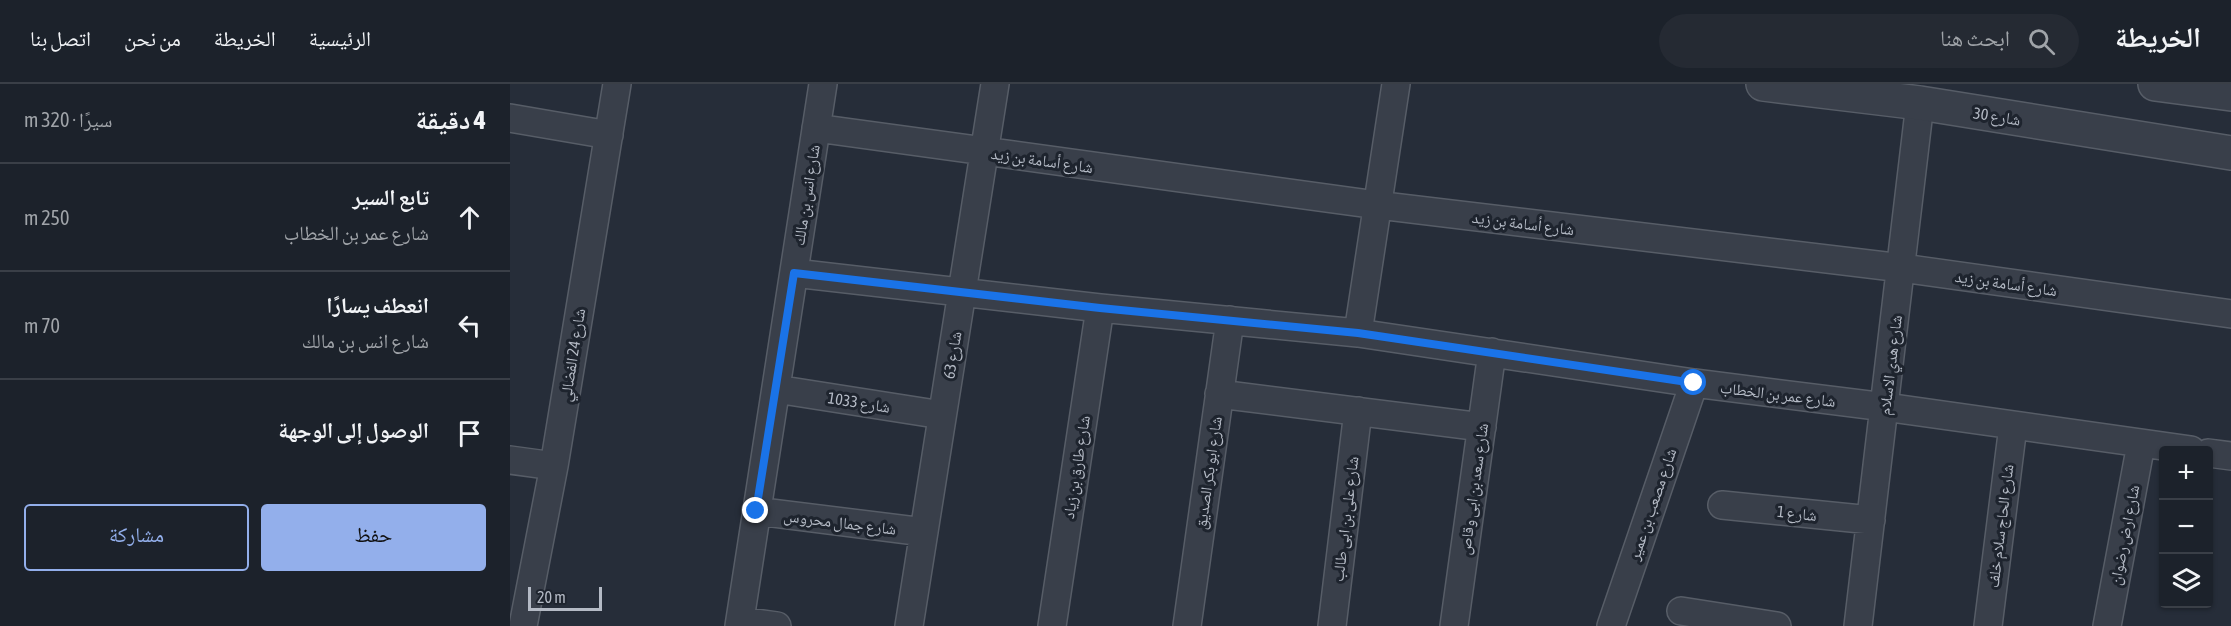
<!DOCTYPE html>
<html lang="ar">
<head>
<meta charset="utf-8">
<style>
	:root { --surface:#1c222b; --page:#252a33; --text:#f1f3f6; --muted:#a0a4a9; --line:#3a3f47; --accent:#93afeb }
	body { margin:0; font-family:"Asap Condensed","Noto Naskh Arabic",sans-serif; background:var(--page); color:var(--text); direction:rtl }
	.controls { position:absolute; right:18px; bottom:18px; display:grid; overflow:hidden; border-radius:6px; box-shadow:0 2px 4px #0004 }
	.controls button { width:54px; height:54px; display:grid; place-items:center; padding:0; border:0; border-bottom:2px solid var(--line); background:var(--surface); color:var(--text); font:30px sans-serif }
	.scale { position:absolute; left:18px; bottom:15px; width:74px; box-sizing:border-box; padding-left:6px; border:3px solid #b4bac5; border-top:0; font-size:16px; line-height:21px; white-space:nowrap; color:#b4bac5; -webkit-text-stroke:4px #1e242e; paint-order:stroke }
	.stop { position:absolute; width:18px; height:18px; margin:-14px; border:4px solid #1a73e8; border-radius:50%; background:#fff }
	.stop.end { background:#1a73e8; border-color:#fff; box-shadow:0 2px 6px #0008 }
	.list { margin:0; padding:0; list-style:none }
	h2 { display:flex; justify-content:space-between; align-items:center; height:78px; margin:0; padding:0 24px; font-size:26px }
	h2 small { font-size:20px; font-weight:400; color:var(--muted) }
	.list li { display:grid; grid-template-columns:39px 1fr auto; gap:18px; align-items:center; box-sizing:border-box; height:108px; padding:0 24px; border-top:2px solid var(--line) }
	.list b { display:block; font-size:22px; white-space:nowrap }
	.list p { margin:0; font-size:20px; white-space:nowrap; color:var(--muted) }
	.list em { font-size:20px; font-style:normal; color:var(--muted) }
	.actions { display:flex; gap:12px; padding:18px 24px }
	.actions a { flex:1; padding:14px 0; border:2px solid var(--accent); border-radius:6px; text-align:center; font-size:21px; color:var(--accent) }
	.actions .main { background:var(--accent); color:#111 }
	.icon { flex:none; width:33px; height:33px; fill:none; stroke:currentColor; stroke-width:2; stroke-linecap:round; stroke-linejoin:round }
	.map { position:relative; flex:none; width:1721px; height:542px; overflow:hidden; direction:ltr }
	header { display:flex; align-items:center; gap:36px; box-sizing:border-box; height:84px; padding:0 30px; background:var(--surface); border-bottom:2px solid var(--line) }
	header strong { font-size:28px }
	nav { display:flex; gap:33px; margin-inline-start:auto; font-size:21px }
	.search { width:420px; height:54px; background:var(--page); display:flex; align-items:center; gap:15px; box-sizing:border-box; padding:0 21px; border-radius:33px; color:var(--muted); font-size:22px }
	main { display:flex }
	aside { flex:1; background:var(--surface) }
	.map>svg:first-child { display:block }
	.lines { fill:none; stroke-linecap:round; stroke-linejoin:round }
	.minor-casing { stroke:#575d67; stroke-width:30 }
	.tertiary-casing { stroke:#575d67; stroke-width:36 }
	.minor { stroke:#393f4a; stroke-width:27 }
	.tertiary { stroke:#393f4a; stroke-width:33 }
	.route { stroke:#1a73e8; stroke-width:8 }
	.labels { text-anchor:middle; stroke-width:6; stroke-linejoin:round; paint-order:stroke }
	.street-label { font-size:16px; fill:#b4bac5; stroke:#1e242e }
</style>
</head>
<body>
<header>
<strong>الخريطة</strong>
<div class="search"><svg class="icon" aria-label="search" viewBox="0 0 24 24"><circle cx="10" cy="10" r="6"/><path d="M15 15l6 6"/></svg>ابحث هنا</div>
<nav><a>الرئيسية</a><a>الخريطة</a><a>من نحن</a><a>اتصل بنا</a></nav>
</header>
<main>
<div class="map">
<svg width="1721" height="542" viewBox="0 0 1721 542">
	<rect width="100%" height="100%" fill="#262d39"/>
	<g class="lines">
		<g class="minor-casing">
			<path id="minor" d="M0 34 99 51
				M306 44 867 121 1392 184 1721 230
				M284 189 590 224 848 249 1184 299 1375 323 1681 366
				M848 249 886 0
				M266 305 432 331
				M709 310 972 343
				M1698 369 1721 372
				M0 376 44 382
				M1212 421 1361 436
				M246 427 414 448
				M1171 527 1267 542
				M230 537 267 542
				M13 542 44 382 107 0
				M229 542 313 0
				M399 542 485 0
				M542 542 590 224
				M677 542 720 236
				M822 542 848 327
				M944 542 982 268
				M1101 542 1184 299
				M1348 542 1410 19
				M1478 542 1503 342
				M1597 542 1631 360"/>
		</g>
		<g class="tertiary-casing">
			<path id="tertiary" d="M1253 0 1410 19 1721 69
				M1645 0 1721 10"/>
		</g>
		<use href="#minor" class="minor"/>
		<use href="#tertiary" class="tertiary"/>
	</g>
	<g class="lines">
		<path class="route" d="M246 427 284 189 590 224 848 249 1184 299"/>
	</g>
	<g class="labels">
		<g class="street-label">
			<text transform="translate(1487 32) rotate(9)" y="6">شارع 30</text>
			<text transform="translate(532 76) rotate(8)" y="6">شارع أسامة بن زيد</text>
			<text transform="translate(296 111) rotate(-81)" y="6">شارع انس بن مالك</text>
			<text transform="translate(1013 139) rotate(7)" y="6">شارع أسامة بن زيد</text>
			<text transform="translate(1496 199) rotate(8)" y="6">شارع أسامة بن زيد</text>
			<text transform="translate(62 271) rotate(-81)" y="6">شارع 24 الفضالي</text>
			<text transform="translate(442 271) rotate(-81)" y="6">شارع 63</text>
			<text transform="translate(1380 281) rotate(-83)" y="6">شارع هدي الاسلام</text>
			<text transform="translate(1268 310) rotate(7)" y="6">شارع عمر بن الخطاب</text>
			<text transform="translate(349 318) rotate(9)" y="6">شارع 1033</text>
			<text transform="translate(566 383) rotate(-81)" y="6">شارع طارق بن زياد</text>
			<text transform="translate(698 389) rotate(-82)" y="6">شارع ابو بكر الصديق</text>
			<text transform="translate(963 405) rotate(-82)" y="6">شارع سعد بن ابى وقاص</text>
			<text transform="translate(1142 420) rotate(-71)" y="6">شارع مصعب بن عمير</text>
			<text transform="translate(1287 429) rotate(6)" y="6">شارع 1</text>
			<text transform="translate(835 435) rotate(-83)" y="6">شارع على بن ابى طالب</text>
			<text transform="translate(330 438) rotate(7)" y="6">شارع جمال محروس</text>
			<text transform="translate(1490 442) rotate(-83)" y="6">شارع الحاج سلام خلف</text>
			<text transform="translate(1614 451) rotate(-79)" y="6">شارع ارض رضوان</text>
		</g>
	</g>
</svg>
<div class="controls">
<button>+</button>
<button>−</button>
<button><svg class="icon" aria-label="layers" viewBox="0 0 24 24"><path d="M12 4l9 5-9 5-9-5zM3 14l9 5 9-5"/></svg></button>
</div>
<div class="scale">20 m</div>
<div class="stop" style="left:1184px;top:299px"></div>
<div class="stop end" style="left:246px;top:427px"></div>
</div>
<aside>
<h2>4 دقيقة<small>سيرًا · 320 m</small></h2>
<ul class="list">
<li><svg class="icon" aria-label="ahead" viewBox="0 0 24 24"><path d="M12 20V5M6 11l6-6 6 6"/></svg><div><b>تابع السير</b><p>شارع عمر بن الخطاب</p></div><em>250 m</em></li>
<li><svg class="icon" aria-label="left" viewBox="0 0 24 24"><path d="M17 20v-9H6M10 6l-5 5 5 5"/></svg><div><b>انعطف يسارًا</b><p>شارع انس بن مالك</p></div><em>70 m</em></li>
<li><svg class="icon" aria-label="arrive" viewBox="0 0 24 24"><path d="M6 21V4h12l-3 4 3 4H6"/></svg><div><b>الوصول إلى الوجهة</b></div></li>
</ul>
<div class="actions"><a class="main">حفظ</a><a>مشاركة</a></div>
</aside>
</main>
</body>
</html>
